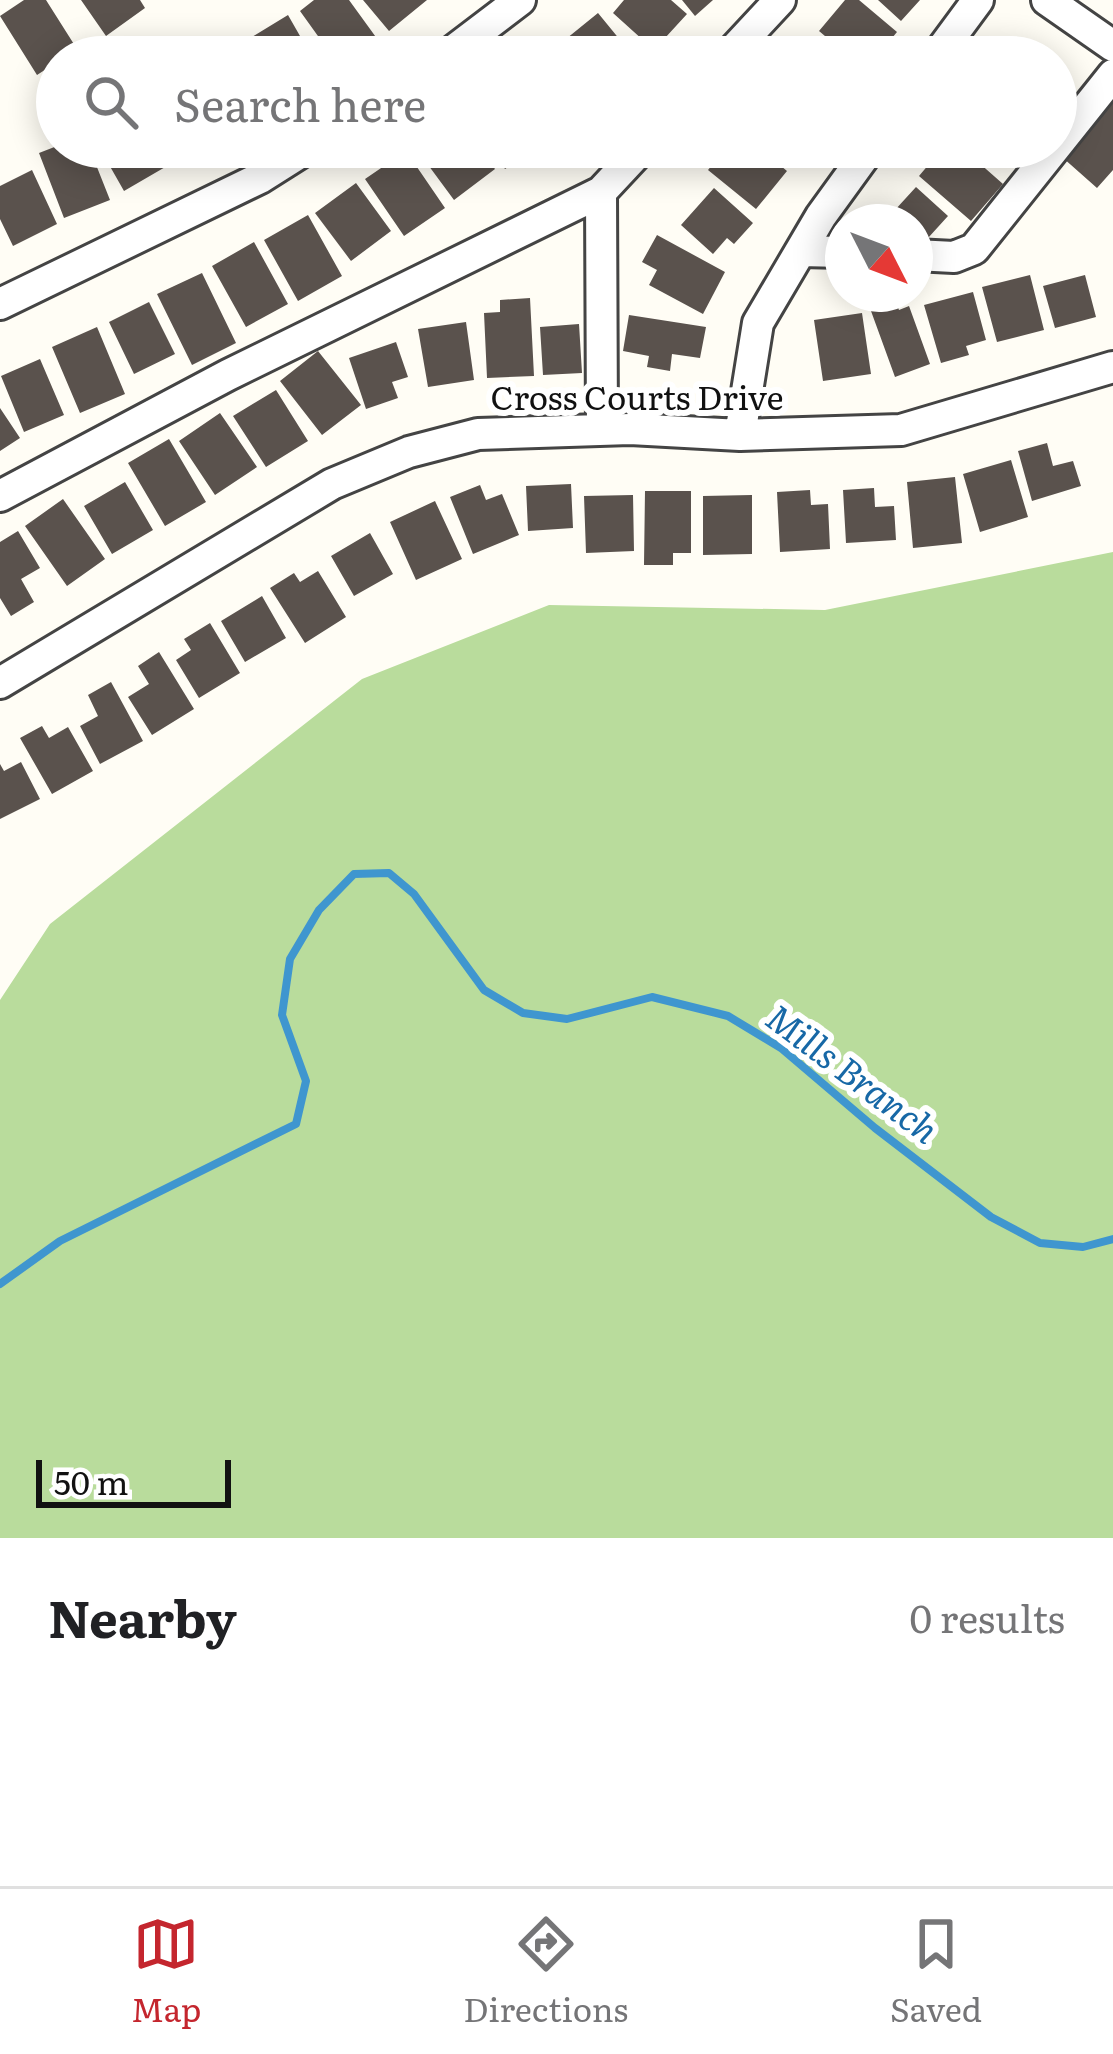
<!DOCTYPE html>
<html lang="en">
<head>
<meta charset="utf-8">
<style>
	:root { --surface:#fff; --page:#f6f6f6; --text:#202124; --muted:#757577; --line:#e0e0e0; --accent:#c4262e }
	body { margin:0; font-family:Literata,serif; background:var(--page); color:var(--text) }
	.compass { position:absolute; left:825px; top:204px; width:108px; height:108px; border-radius:50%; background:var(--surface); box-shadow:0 6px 30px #0003; rotate:132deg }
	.scale { position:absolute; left:36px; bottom:30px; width:195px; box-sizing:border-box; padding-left:12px; border:6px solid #111; border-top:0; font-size:33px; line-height:42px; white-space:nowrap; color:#111; -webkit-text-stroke:9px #fff; paint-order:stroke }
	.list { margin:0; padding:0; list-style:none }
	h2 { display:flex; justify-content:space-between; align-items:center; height:156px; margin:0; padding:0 48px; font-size:51px }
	h2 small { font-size:39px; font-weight:400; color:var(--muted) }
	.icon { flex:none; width:66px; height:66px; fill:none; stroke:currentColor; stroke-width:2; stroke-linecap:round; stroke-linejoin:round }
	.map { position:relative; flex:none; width:1113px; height:1538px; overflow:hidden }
	.search { position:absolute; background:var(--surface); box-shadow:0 6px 30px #0003; left:36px; right:36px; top:36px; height:132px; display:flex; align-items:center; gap:30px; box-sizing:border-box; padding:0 42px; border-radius:66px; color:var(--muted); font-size:45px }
	.sheet { height:348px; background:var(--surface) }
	nav { display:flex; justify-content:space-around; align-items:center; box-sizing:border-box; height:168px; border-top:3px solid var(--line); background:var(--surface); font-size:33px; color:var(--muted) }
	nav a { display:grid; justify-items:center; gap:6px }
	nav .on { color:var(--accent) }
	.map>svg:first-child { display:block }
	.forest { fill:#b9dc9c }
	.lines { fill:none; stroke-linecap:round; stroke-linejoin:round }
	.stream { stroke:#3f96cf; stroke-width:8 }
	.building { fill:#5a524d }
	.minor-casing { stroke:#444; stroke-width:36 }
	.minor { stroke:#fff; stroke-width:30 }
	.labels { text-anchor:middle; stroke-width:12; stroke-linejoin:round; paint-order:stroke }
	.street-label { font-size:33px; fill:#111; stroke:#fff }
	.water-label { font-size:36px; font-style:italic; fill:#1768a6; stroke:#fff }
</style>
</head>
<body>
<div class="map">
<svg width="1113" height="1538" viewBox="0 0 1113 1538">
	<rect width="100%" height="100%" fill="#fffdf5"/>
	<path class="forest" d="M1113 552V1538H0V1000L50 924 362 679 549 605 825 610Z"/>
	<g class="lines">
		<path class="stream" d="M0 1284 60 1241 296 1124 306 1081 282 1015 290 959 319 910 354 874 389 873 414 894 484 990 523 1013 567 1019 652 997 728 1016 781 1048 875 1128 991 1217 1040 1243 1083 1247 1113 1239"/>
	</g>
	<path class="building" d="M24 0H46L77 49 57 57V62L37 75 0 16Z
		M81 0H140L145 8 106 36Z
		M314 0H349L378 40 354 57H333L300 11Z
		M363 0H427L389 31Z
		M624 0H671L687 14 654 50 613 13Z
		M682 0H713L695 16Z
		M845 0H859L897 32 877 56 870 50 864 57H850L819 31Z
		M878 0H920L901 21Z
		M598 13 634 57H572L561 43Z
		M288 15 312 57H258L247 40Z
		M813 40 833 57H778L787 45 800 56Z
		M1056 72 1072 86 1056 104Z
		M1113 100V170L1097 188 1062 157Z
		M57 146 89 147 110 200 64 218 39 153Z
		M99 147H156L167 166 124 191Z
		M167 147H205L174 162Z
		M438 147H479L495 169 454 200 423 158Z
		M491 147H539L505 169Z
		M727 147H758L787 171 756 209 708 170Z
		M777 147H808L797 162Z
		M961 147 1003 184 971 221 919 176 935 157 944 166Z
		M977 147H1017L999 167Z
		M406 151 445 208 404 236 365 179Z
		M32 170 57 224 13 246 0 219V186Z
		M356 183 391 231 351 261 315 213Z
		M916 187 948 216 918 249 915 222H884Z
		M714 188 753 223 734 244 727 238 713 254 681 225Z
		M308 215 342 276 298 301 264 240Z
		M657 235 725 272 703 314 649 285 657 270 642 262Z
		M254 242 288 304 246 327 212 266Z
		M202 273 236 343 192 365 157 294Z
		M1030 275 1044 330 997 342 982 287Z
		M1085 275 1096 317 1055 328 1043 286Z
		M973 292 986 340 966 346 969 355 941 363 924 305Z
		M884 294H893L899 310 909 306 930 364 895 377 867 300Z
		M530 298 534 376 487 378 484 313 500 312V300Z
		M149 302 175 354 134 374 109 322Z
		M862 313 871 374 823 381 814 320Z
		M629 315 706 327 700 358 672 354 670 371 647 367 649 356 623 351Z
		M466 322 474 380 428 387 418 329Z
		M579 324 582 373 543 375 540 327Z
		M97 327 125 394 80 413 52 347Z
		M396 342 408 377 392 382 398 398 366 409 349 358Z
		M318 351 361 405 322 435 280 381Z
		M40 359 64 415 24 432 1 376Z
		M276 390 308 441 266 467 233 416Z
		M0 408 20 438 0 451Z
		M220 413 257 467 215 495 179 441Z
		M169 439 206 502 165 526 128 463Z
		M1047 443 1053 466 1073 461 1081 486 1032 501 1018 451Z
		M1011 460 1028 517 980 532 963 474Z
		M955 477 962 543 913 548 907 482Z
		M125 482 153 530 112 554 84 506Z
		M571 484 573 528 528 531 526 486Z
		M480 485 486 500 502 494 519 535 473 554 450 497Z
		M874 488 875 507 894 506 896 540 846 543 843 490Z
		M810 490 811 505 828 504 830 549 780 552 777 492Z
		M645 491H691V553H673V565H644Z
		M633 495 634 551 586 553 584 496Z
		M752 495V554L703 555V496Z
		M63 499 105 559 67 586 25 526Z
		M435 501 462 559 416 580 390 522Z
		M18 531 40 568 21 579 34 602 11 616 0 598V542Z
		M370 533 393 574 354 596 331 556Z
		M318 571 346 617 305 643 270 588 294 573 300 582Z
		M262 596 286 638 245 662 221 621Z
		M210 623 240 673 199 698 176 660 191 650 184 639Z
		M159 652 194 709 152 735 128 697 149 684 138 666Z
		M111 682 143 741 100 764 80 726 98 716 88 695Z
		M42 726 49 738 68 727 93 771 52 794 20 738Z
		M21 762 40 799 0 819V764L4 771Z"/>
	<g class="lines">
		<g class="minor-casing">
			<path id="minor" d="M1047 0 1113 46
				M445 57 520 0
				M727 57 780 0
				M936 57 978 0
				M801 251 843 252
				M915 255 954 257 974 249 1113 75
				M0 304 260 178 309 147
				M602 429 601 192 643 147
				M740 435 758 323 821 216 871 147
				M0 496 228 375 601 192
				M0 683 332 484 409 452 478 434 630 429 740 435 901 430 1113 367"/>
		</g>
		<use href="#minor" class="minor"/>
	</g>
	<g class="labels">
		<g class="street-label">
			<text x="637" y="410">Cross Courts Drive</text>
		</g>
		<g class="water-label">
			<text transform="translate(852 1074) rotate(37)" y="13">Mills Branch</text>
		</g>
	</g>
</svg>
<svg class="compass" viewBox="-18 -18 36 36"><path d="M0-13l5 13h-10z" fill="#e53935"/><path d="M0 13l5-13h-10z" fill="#757577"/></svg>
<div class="scale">50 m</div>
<div class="search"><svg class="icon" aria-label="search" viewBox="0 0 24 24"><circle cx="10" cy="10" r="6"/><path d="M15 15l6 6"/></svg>Search here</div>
</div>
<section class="sheet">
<h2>Nearby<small>0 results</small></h2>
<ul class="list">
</ul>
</section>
<nav>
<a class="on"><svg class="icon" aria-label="map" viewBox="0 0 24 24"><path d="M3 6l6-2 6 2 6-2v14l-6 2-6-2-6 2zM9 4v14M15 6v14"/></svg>Map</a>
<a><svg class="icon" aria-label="directions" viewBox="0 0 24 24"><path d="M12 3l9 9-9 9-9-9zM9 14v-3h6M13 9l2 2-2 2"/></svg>Directions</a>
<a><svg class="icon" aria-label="saved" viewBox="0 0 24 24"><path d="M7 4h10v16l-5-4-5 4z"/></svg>Saved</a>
</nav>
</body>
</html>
